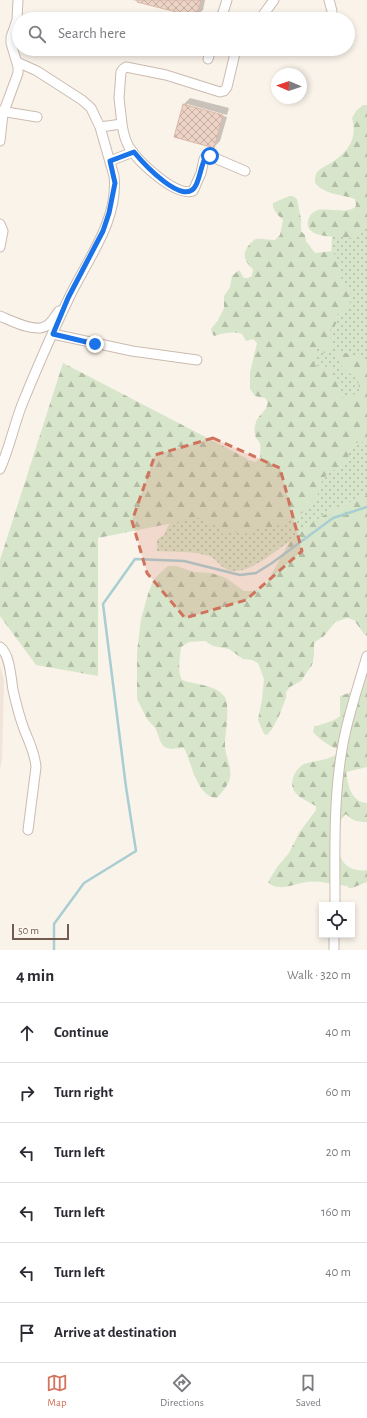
<!DOCTYPE html>
<html lang="en">
<head>
<meta charset="utf-8">
<style>
	:root { --surface:#fff; --page:#f2f2f3; --text:#2b2b33; --muted:#7c7c81; --line:#e1e1e2; --accent:#d5745e }
	body { margin:0; font-family:"Alegreya Sans",sans-serif; background:var(--page); color:var(--text) }
	.controls { position:absolute; right:12px; bottom:12px; display:grid; overflow:hidden; border-radius:0px; box-shadow:0 2px 6px #0003 }
	.controls button { width:36px; height:36px; display:grid; place-items:center; padding:0; border:0; border-bottom:1px solid var(--line); background:var(--surface); color:var(--text); font:20px sans-serif }
	.compass { position:absolute; left:271px; top:68px; width:36px; height:36px; border-radius:50%; background:var(--surface); box-shadow:0 2px 6px #0003; rotate:272deg }
	.scale { position:absolute; left:12px; bottom:10px; width:57px; box-sizing:border-box; padding-left:4px; border:2px solid #725b50; border-top:0; font-size:11px; line-height:14px; white-space:nowrap; color:#725b50; -webkit-text-stroke:3px #fdf7f0; paint-order:stroke }
	.stop { position:absolute; width:12px; height:12px; margin:-9px; border:3px solid #1a73e8; border-radius:50%; background:#fff }
	.stop.end { background:#1a73e8; border-color:#fff; box-shadow:0 1px 4px #0008 }
	.list { margin:0; padding:0; list-style:none }
	h2 { display:flex; justify-content:space-between; align-items:center; height:52px; margin:0; padding:0 16px; font-size:17px }
	h2 small { font-size:13px; font-weight:400; color:var(--muted) }
	.list li { display:grid; grid-template-columns:26px 1fr auto; gap:12px; align-items:center; box-sizing:border-box; height:60px; padding:0 16px; border-top:1px solid var(--line) }
	.list b { display:block; font-size:15px; white-space:nowrap }
	.list em { font-size:13px; font-style:normal; color:var(--muted) }
	.icon { flex:none; width:22px; height:22px; fill:none; stroke:currentColor; stroke-width:2; stroke-linecap:round; stroke-linejoin:round }
	.map { position:relative; flex:none; width:367px; height:950px; overflow:hidden }
	.search { position:absolute; background:var(--surface); box-shadow:0 2px 6px #0003; left:12px; right:12px; top:12px; height:44px; display:flex; align-items:center; gap:10px; box-sizing:border-box; padding:0 14px; border-radius:22px; color:var(--muted); font-size:15px }
	.sheet { height:412px; background:var(--surface) }
	nav { display:flex; justify-content:space-around; align-items:center; box-sizing:border-box; height:56px; border-top:1px solid var(--line); background:var(--surface); font-size:11px; color:var(--muted) }
	nav a { display:grid; justify-items:center; gap:2px }
	nav .on { color:var(--accent) }
	.map>svg:first-child { display:block }
	.residential { fill:#f1e5d9 }
	.grass { fill:url(#grass-dots) }
	.forest { fill:url(#forest-firs) }
	.shadow { fill:#0003 }
	.lines { fill:none; stroke-linecap:round; stroke-linejoin:round }
	.stream { stroke:#a8ced2; stroke-width:2.5 }
	.building { fill:url(#building-cross-hatch); stroke:#ddb9a7 }
	.minor-casing { stroke:#cbbbb1; stroke-width:11 }
	.minor { stroke:#fff; stroke-width:9 }
	.route { stroke:#1a73e8; stroke-width:5 }
	.marked { fill:#d0735d; fill-opacity:0.2; stroke:#d0735d; stroke-width:3; stroke-dasharray:8 5; stroke-linejoin:round }
</style>
</head>
<body>
<div class="map">
<svg width="367" height="950" viewBox="0 0 367 950">
	<defs>
		<pattern id="grass-dots" width="8" height="8" patternUnits="userSpaceOnUse"><rect width="8" height="8" fill="#d7e6ca"/><path d="M2 2h.1M6 6h.1" fill="none" stroke="#b3bda6" stroke-width="1.8" stroke-linecap="round"/></pattern>
		<pattern id="forest-firs" width="22" height="20" patternUnits="userSpaceOnUse"><rect width="22" height="20" fill="#d7e6ca"/><path d="M5 1l3.5 6h-7zM16 11l3.5 6h-7z" fill="#b3bda6"/></pattern>
		<pattern id="building-cross-hatch" width="8" height="8" patternUnits="userSpaceOnUse"><rect width="8" height="8" fill="#ecd3c5"/><path d="M0 0l8 8M0 8l8-8" fill="none" stroke="#c4aea2"/></pattern>
	</defs>
	<rect width="100%" height="100%" fill="#faf3ea"/>
	<path class="residential" d="M0 665 4 680 2 760 0 769Z"/>
	<path class="grass" d="M367 189V370L366 391 339 410 308 360 331 259 332 234 358 231Z
		M367 427V501C345 512 322 522 301 534 284 543 254 572 235 571 221 571 219 560 209 556 195 551 173 552 157 551V540L164 535 166 530 178 508Z"/>
	<path class="forest" d="M363 105H367V225C364 230 360 237 354 238 351 238 346 237 342 237 331 237 301 237 309 218 316 200 345 218 356 206L355 199C341 194 325 195 315 183 315 180 315 174 318 171 321 168 327 165 331 163 348 152 358 139 352 118L356 111Z
		M289 196H293L297 199 301 219V231L305 235 306 241 315 253 333 251C334 258 341 263 341 271 342 274 340 276 342 280 343 284 347 286 349 290 355 302 346 308 337 315V323L330 330C329 338 337 352 324 353L319 349H315L316 356 314 362 317 366 331 367 333 372V378L341 384 338 391 344 400 359 392C360 373 349 377 341 365 338 361 337 355 335 350 346 352 356 357 367 360V442L354 443 348 454 349 456 335 470 329 472 322 481 318 494 307 509 298 516 289 518 284 523 267 529H256L250 534 232 532 220 534 219 533 221 527 218 525C212 526 203 521 198 518L98 538V676L36 665 0 616V560L63 363 246 458 248 460 256 462 260 457C260 453 261 448 260 444 259 441 258 441 256 438 254 433 254 428 256 422 259 413 273 407 265 398L255 396 250 389V372L257 343 253 339 246 341 242 334C233 331 224 333 214 336L212 333 211 329 218 320 224 308V296L230 287 232 276 239 270 244 278H248L252 276 253 269C245 262 241 254 249 245 251 243 253 240 256 239 260 238 269 240 275 240L280 235 283 220C278 215 272 210 273 203Z
		M367 495V636L364 634 354 620 347 618 335 622 324 636 315 642 314 644V656L312 665 301 681 290 687 286 692V698L279 716 272 729 267 735 264 734 258 720 262 699 264 679 258 663 252 660 243 659 229 649 213 646 205 641 189 642 181 647C180 657 177 670 182 680 195 685 215 684 224 696 231 703 225 734 225 744 225 756 232 767 230 778 228 786 222 792 217 798 197 798 191 761 184 748L171 749 164 747 160 741 156 729 147 719 137 699V652L141 619 148 594 153 581 158 575 168 566H176L194 572 210 573 218 575 226 578 244 591H252L260 589 267 582 290 541 299 534 307 526 335 508Z
		M367 662V767L346 772C348 785 351 802 367 803V822C358 822 352 821 346 814 339 819 339 828 339 836 339 841 338 847 339 852 342 866 353 872 367 870V882L352 888H349L347 886C333 885 321 880 307 882 297 883 288 888 279 887 275 887 271 885 268 882L277 867 289 853 299 833 316 810V806C302 798 287 794 294 775 296 771 300 766 304 764 316 760 326 761 337 754V749C328 745 320 740 313 732L314 727C322 724 335 721 340 716V696L352 692Z"/>
	<path class="shadow" d="M133 0H205L203 10 196 16Z
		M190 98 229 108 227 115 187 104V106L227 117 220 141 214 147 175 137 184 104Z"/>
	<g class="lines">
		<path class="stream" d="M54 950V924L84 883 136 851 126 787 103 604 135 559 184 561 240 575 256 573 272 563 333 518 367 507"/>
	</g>
	<path class="building" d="M138 0H201L196 17 137 2Z
		M183 104 223 115 214 148 174 137Z"/>
	<g class="lines">
		<g class="minor-casing">
			<path id="minor" d="M329 0 332 11
				M221 19 227 0
				M260 19 274 0
				M208 59 211 49
				M17 62 37 71 82 100 91 108 100 127 122 124C123 131 125 140 129 147 138 161 175 197 193 191L201 173 204 159 206 157 210 156 245 171
				M0 111 37 117
				M122 124 119 98 121 72 123 69 126 67 166 75 220 92 224 91 227 87 236 49
				M0 141 3 114 18 73V67L11 43V37L17 20 18 0
				M110 161 133 152
				M0 224 3 231 0 247
				M0 316C12 321 35 333 46 326 52 323 55 316 59 311
				M53 334 132 351 197 360
				M0 469C10 447 14 424 23 402 37 368 52 333 68 300 86 261 119 221 114 176L100 127
				M0 647C10 654 11 678 13 690 16 703 19 716 24 729 29 742 35 753 36 767L28 830
				M335 905C335 852 333 797 343 744 348 715 359 684 367 656
				M334 950V935"/>
		</g>
		<use href="#minor" class="minor"/>
	</g>
	<g class="lines">
		<path class="route" d="M95 344 53 334 68 298 103 231 109 213 115 183 110 161 134 152C143 163 185 209 196 185 200 178 202 161 206 157L210 156"/>
	</g>
	<path class="marked" d="M213 438 280 468 302 551 246 600 185 618 147 573 132 521 155 455Z"/>
</svg>
<div class="controls">
<button><svg class="icon" aria-label="locate" viewBox="0 0 24 24"><circle cx="12" cy="12" r="6"/><path d="M12 2v4M12 18v4M2 12h4M18 12h4"/></svg></button>
</div>
<svg class="compass" viewBox="-18 -18 36 36"><path d="M0-13l5 13h-10z" fill="#e53935"/><path d="M0 13l5-13h-10z" fill="#7c7c81"/></svg>
<div class="scale">50 m</div>
<div class="stop" style="left:210px;top:156px"></div>
<div class="stop end" style="left:95px;top:344px"></div>
<div class="search"><svg class="icon" aria-label="search" viewBox="0 0 24 24"><circle cx="10" cy="10" r="6"/><path d="M15 15l6 6"/></svg>Search here</div>
</div>
<section class="sheet">
<h2>4 min<small>Walk · 320 m</small></h2>
<ul class="list">
<li><svg class="icon" aria-label="ahead" viewBox="0 0 24 24"><path d="M12 20V5M6 11l6-6 6 6"/></svg><div><b>Continue</b></div><em>40 m</em></li>
<li><svg class="icon" aria-label="right" viewBox="0 0 24 24"><path d="M7 20v-9h11M14 6l5 5-5 5"/></svg><div><b>Turn right</b></div><em>60 m</em></li>
<li><svg class="icon" aria-label="left" viewBox="0 0 24 24"><path d="M17 20v-9H6M10 6l-5 5 5 5"/></svg><div><b>Turn left</b></div><em>20 m</em></li>
<li><svg class="icon" aria-label="left" viewBox="0 0 24 24"><path d="M17 20v-9H6M10 6l-5 5 5 5"/></svg><div><b>Turn left</b></div><em>160 m</em></li>
<li><svg class="icon" aria-label="left" viewBox="0 0 24 24"><path d="M17 20v-9H6M10 6l-5 5 5 5"/></svg><div><b>Turn left</b></div><em>40 m</em></li>
<li><svg class="icon" aria-label="arrive" viewBox="0 0 24 24"><path d="M6 21V4h12l-3 4 3 4H6"/></svg><div><b>Arrive at destination</b></div></li>
</ul>
</section>
<nav>
<a class="on"><svg class="icon" aria-label="map" viewBox="0 0 24 24"><path d="M3 6l6-2 6 2 6-2v14l-6 2-6-2-6 2zM9 4v14M15 6v14"/></svg>Map</a>
<a><svg class="icon" aria-label="directions" viewBox="0 0 24 24"><path d="M12 3l9 9-9 9-9-9zM9 14v-3h6M13 9l2 2-2 2"/></svg>Directions</a>
<a><svg class="icon" aria-label="saved" viewBox="0 0 24 24"><path d="M7 4h10v16l-5-4-5 4z"/></svg>Saved</a>
</nav>
</body>
</html>
